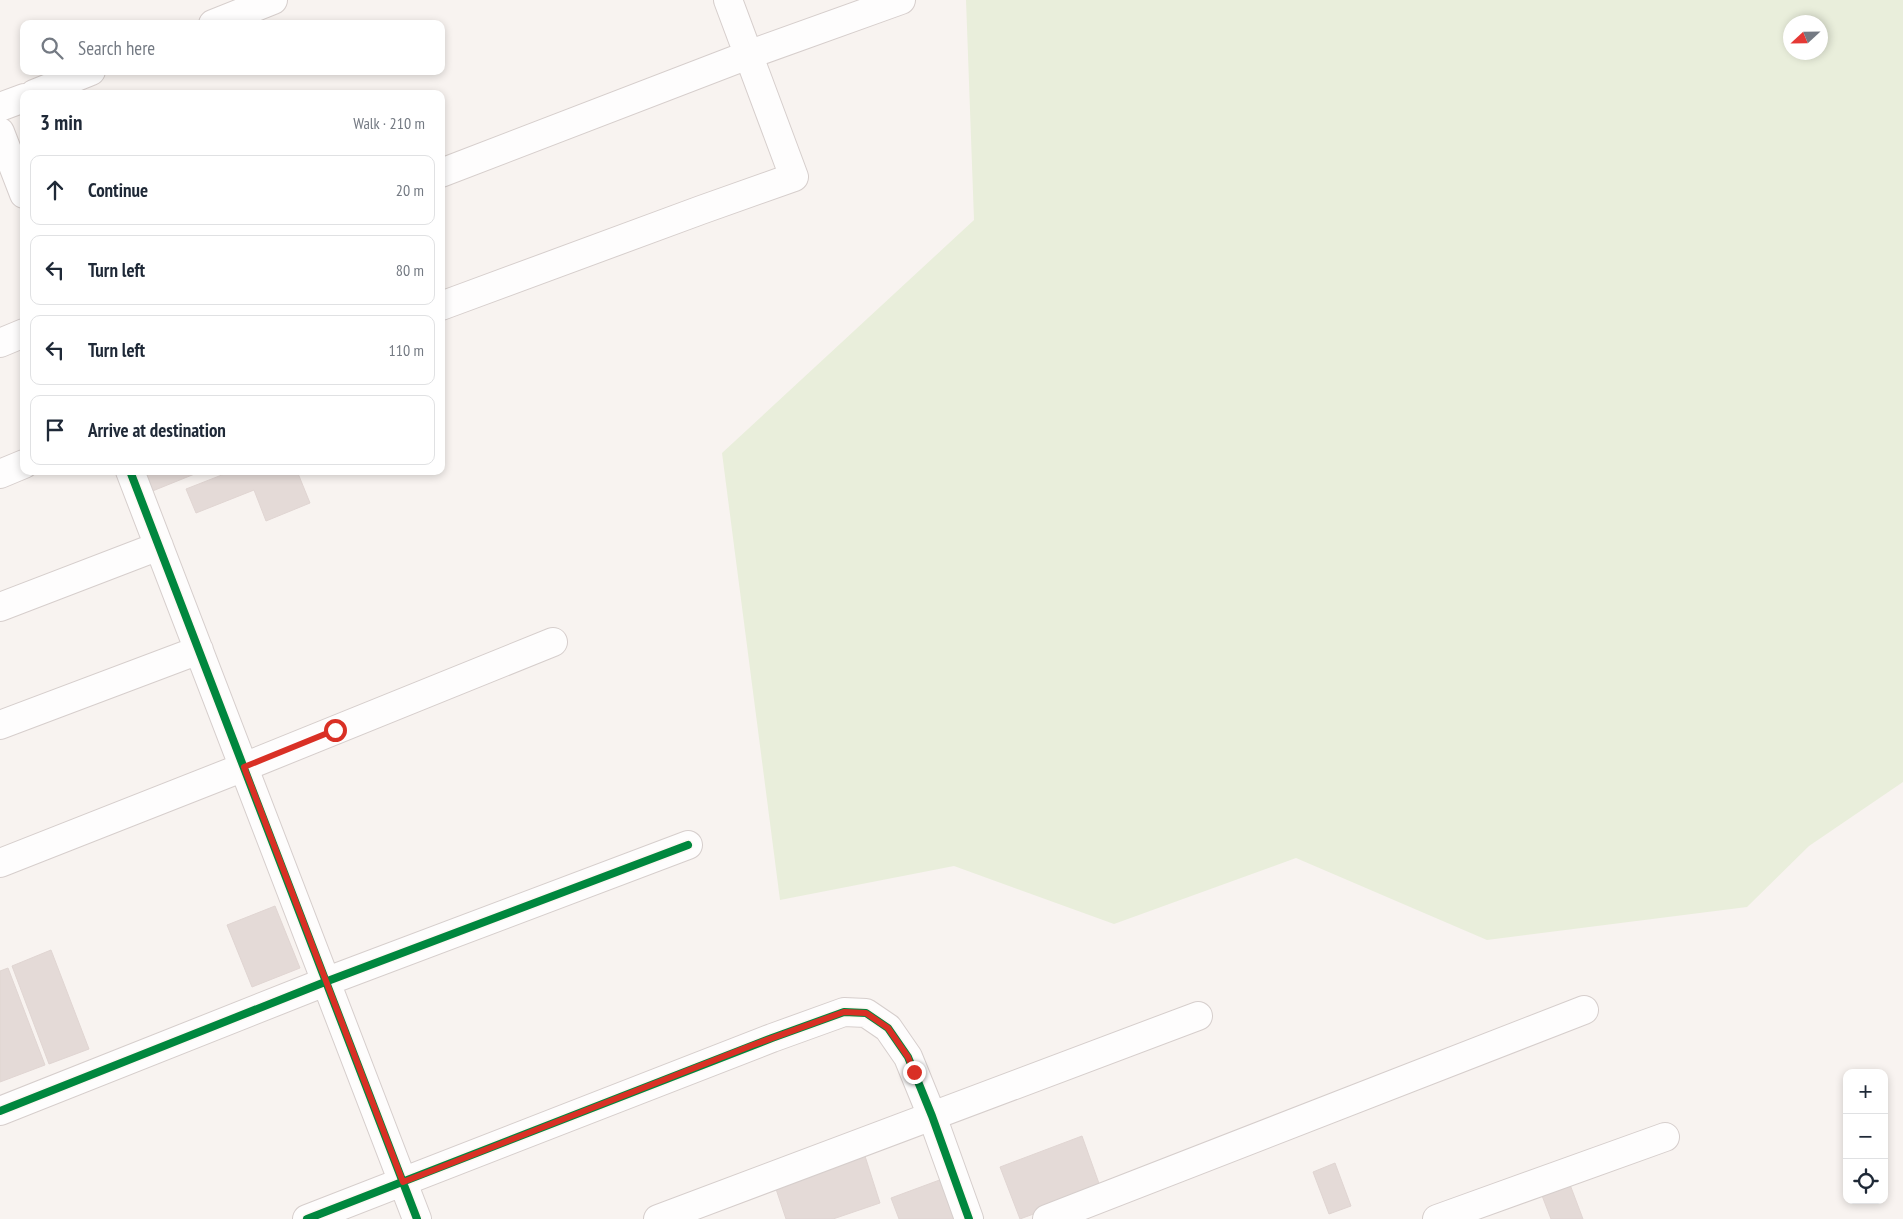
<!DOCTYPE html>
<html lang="en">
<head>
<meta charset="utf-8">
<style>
	:root { --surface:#fff; --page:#f2f2f3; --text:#1f2937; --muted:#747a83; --line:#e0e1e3 }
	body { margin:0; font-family:"PT Sans Narrow",sans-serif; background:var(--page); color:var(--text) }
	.controls { position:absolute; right:15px; bottom:15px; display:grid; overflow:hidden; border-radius:10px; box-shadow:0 2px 8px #0003 }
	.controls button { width:45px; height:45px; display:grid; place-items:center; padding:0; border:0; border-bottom:1px solid var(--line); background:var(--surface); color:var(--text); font:25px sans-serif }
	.compass { position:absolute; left:1783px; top:15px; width:45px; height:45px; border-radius:50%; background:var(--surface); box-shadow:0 2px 8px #0003; rotate:248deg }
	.stop { position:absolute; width:15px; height:15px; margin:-11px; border:4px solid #d93025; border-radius:50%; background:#fff }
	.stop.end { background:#d93025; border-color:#fff; box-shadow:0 1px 5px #0008 }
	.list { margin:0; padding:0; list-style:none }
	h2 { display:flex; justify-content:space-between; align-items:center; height:65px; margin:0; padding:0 20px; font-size:21px }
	h2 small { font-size:16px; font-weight:400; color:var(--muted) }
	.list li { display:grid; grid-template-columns:32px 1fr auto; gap:15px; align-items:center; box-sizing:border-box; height:70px; margin:0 10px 10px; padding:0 10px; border:1px solid var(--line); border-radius:10px }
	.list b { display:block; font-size:19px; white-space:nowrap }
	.list em { font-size:16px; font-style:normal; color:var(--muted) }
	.icon { flex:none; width:28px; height:28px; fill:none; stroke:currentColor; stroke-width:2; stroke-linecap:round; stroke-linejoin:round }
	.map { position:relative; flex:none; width:1903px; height:1219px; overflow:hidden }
	.search { position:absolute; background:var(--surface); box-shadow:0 2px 8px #0003; left:20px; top:20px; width:425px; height:55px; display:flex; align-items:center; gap:12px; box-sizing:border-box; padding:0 18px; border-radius:10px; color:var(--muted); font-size:19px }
	.panel { position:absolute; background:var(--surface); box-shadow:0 2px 8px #0003; left:20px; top:90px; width:425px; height:385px; border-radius:10px }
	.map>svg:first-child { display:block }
	.green { fill:#e9eedb; fill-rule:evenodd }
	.building { fill:#e4dad7; stroke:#e0d5d2 }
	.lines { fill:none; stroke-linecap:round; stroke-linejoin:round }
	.street-casing { stroke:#d6cecc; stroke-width:30 }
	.street { stroke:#fefdfd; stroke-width:28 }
	.cycleway-casing { stroke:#fef7f2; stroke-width:11 }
	.cycleway { stroke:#00873e; stroke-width:8 }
	.route { stroke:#d93025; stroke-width:6 }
</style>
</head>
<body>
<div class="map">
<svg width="1903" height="1219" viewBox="0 0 1903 1219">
	<rect width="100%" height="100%" fill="#f8f3f0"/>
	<path class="green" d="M966 0H1903V782L1809 846 1747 907 1487 940 1296 858 1114 924 954 866 780 900 722 453 974 220ZM1790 22H1820V52H1790Z"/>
	<path class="building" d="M142 471H202L150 492Z
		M232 471H297L310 503 266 521 254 490 196 513 186 489Z
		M275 906 300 968 252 987 227 925Z
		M51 950 89 1049 49 1064 12 966Z
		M8 968 45 1065 0 1082V971Z
		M1082 1136 1101 1189 1020 1219 1000 1167Z
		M864 1153 880 1203 833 1219H786L774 1183Z
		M1335 1163 1351 1206 1329 1214 1313 1172Z
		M945 1178 960 1219H899L891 1198Z
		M1569 1182 1583 1219H1551L1541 1193Z"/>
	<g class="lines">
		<g class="street-casing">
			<path id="street" d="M213 24 273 0
				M34 94 91 71
				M0 107 24 98
				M0 132 24 194
				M441 173 748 55 901 0
				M441 306 701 210 794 177 728 0
				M0 343 24 333
				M130 471 417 1219
				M0 474 24 464
				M0 607 159 546
				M0 725 199 650
				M0 863 244 767 553 642
				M0 1111 325 982 688 845
				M307 1219 772 1038 844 1012 866 1013 888 1028 908 1057 932 1116 969 1219
				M658 1219 1198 1016
				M1047 1219 1584 1010
				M1437 1219 1665 1137"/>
		</g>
		<use href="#street" class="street"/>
		<g class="cycleway-casing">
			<path id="cycleway" d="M130 471 417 1219
				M0 1111 325 982 688 845
				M307 1219 772 1038 844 1012 866 1013 888 1028 908 1057 932 1116 969 1219"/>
		</g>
		<use href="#cycleway" class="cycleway"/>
	</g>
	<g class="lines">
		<path class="route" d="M335 730 244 767 403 1182 753 1045 844 1012 866 1013 888 1028 908 1057 914 1072"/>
	</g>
</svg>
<div class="controls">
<button>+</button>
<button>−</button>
<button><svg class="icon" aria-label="locate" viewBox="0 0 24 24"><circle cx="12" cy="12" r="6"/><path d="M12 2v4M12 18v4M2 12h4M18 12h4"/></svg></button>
</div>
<svg class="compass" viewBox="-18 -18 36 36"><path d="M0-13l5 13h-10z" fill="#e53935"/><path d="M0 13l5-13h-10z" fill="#747a83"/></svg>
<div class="stop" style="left:335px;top:730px"></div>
<div class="stop end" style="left:914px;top:1072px"></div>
<div class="search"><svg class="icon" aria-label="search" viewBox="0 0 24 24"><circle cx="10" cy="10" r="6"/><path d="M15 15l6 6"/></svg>Search here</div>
<section class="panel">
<h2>3 min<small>Walk · 210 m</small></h2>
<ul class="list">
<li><svg class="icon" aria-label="ahead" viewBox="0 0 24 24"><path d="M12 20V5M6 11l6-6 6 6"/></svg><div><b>Continue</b></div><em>20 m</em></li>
<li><svg class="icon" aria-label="left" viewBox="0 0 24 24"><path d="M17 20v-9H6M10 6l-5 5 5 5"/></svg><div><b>Turn left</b></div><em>80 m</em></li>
<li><svg class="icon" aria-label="left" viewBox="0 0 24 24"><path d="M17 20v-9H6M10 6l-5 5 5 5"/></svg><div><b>Turn left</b></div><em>110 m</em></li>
<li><svg class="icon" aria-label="arrive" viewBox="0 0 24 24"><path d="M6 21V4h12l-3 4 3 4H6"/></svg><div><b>Arrive at destination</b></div></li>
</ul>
</section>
</div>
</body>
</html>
